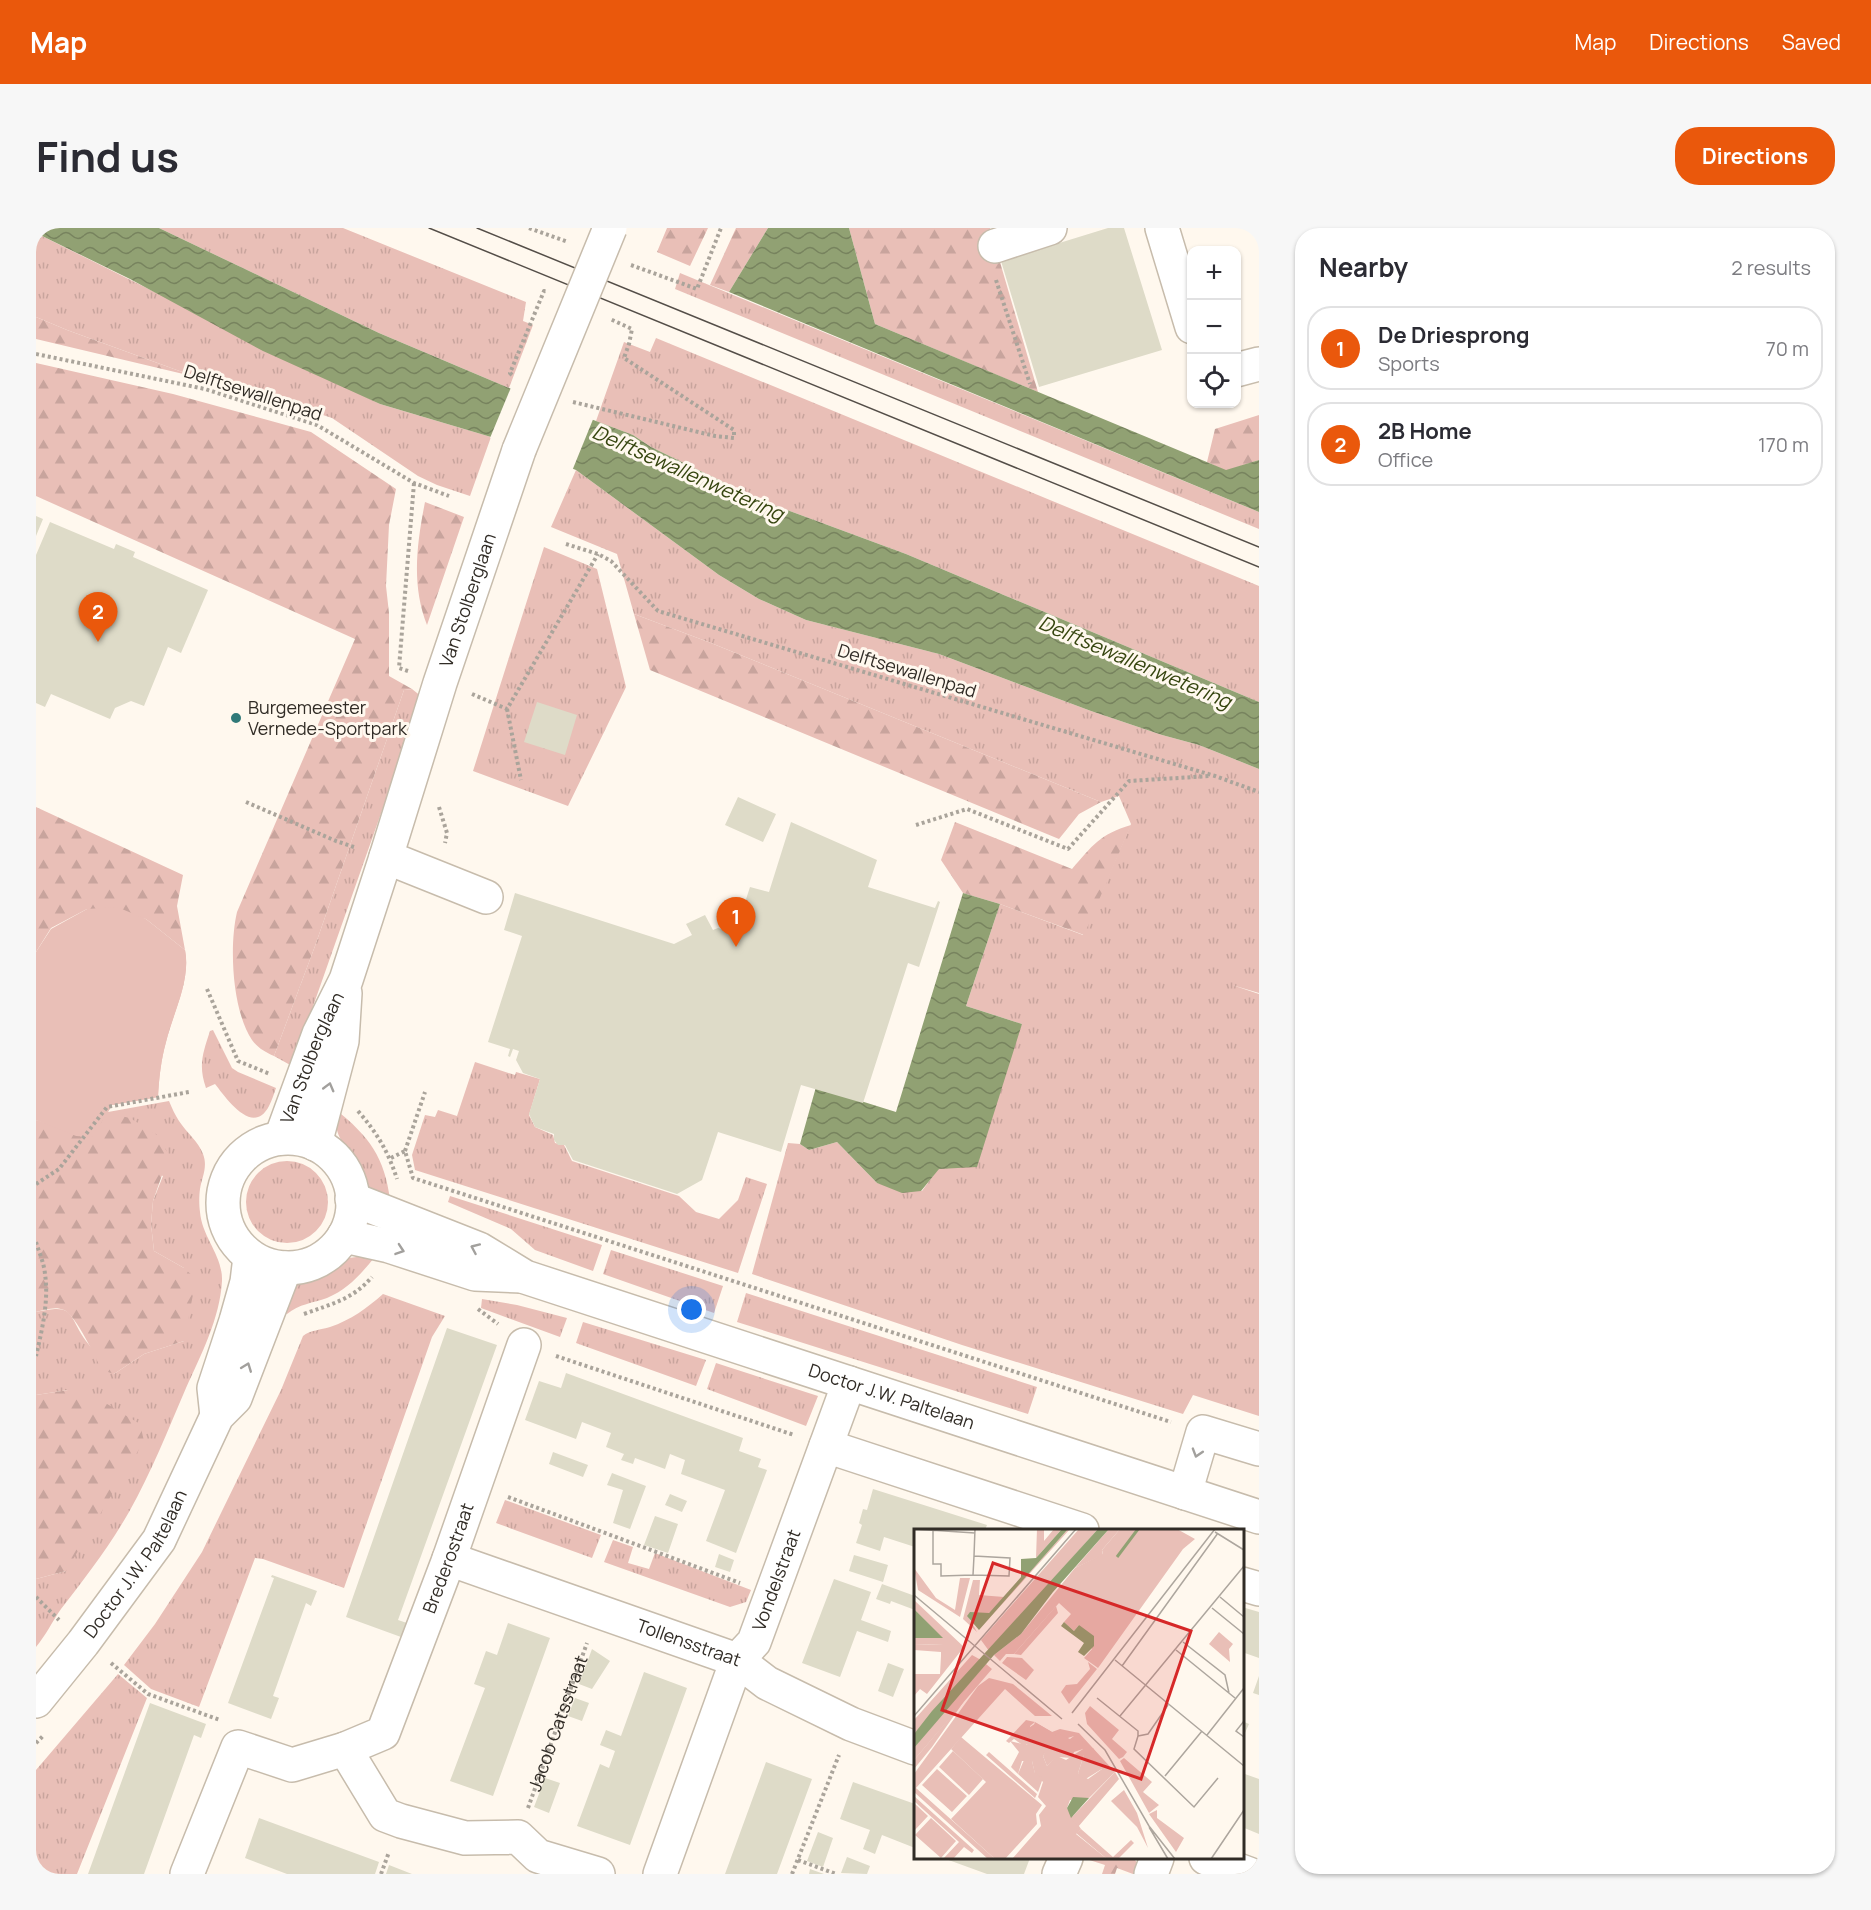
<!DOCTYPE html>
<html lang="en">
<head>
<meta charset="utf-8">
<style>
	:root { --surface:#fff; --page:#f7f7f7; --text:#2b2b33; --muted:#7c7c81; --line:#e1e1e2; --accent:#ea580c }
	body { margin:0; font-family:Manrope,sans-serif; background:var(--page); color:var(--text) }
	.controls { position:absolute; right:18px; top:18px; display:grid; overflow:hidden; border-radius:12px; box-shadow:0 2px 4px #0004 }
	.controls button { width:54px; height:54px; display:grid; place-items:center; padding:0; border:0; border-bottom:2px solid var(--line); background:var(--surface); color:var(--text); font:30px sans-serif }
	.you { position:absolute; left:656px; top:1082px; width:21px; height:21px; margin:-15px; border:4px solid #fff; border-radius:50%; background:#1a73e8; box-shadow:0 0 0 9px #1a73e833 }
	.badge { display:grid; place-items:center; width:39px; height:39px; border-radius:50%; background:var(--accent); color:#fff; font-size:20px; font-weight:700 }
	.pin { position:absolute; translate:-50% -50px; filter:drop-shadow(0 2px 3px #0008) }
	.pin::after { content:''; position:absolute; top:32px; width:21px; height:18px; background:inherit; clip-path:polygon(0 0,100% 0,50% 100%) }
	.list { margin:0; padding:0; list-style:none }
	h2 { display:flex; justify-content:space-between; align-items:center; height:78px; margin:0; padding:0 24px; font-size:26px }
	h2 small { font-size:20px; font-weight:400; color:var(--muted) }
	.list li { display:grid; grid-template-columns:39px 1fr auto; gap:18px; align-items:center; box-sizing:border-box; height:84px; margin:0 12px 12px; padding:0 12px; border:2px solid var(--line); border-radius:24px }
	.list b { display:block; font-size:22px; white-space:nowrap }
	.list p { margin:0; font-size:20px; white-space:nowrap; color:var(--muted) }
	.list em { font-size:20px; font-style:normal; color:var(--muted) }
	.icon { flex:none; width:33px; height:33px; fill:none; stroke:currentColor; stroke-width:2; stroke-linecap:round; stroke-linejoin:round }
	.map { position:relative; flex:none; width:1223px; height:1646px; overflow:hidden; border-radius:24px }
	header { display:flex; align-items:center; gap:36px; box-sizing:border-box; height:84px; padding:0 30px; background:var(--accent); color:#fff }
	header strong { font-size:28px }
	nav { display:flex; gap:33px; margin-inline-start:auto; font-size:21px }
	.intro { display:flex; align-items:center; justify-content:space-between; box-sizing:border-box; height:144px; padding:0 36px }
	h1 { margin:0; font-size:42px }
	.button { padding:15px 27px; border-radius:24px; background:var(--accent); color:#fff; font-size:21px; font-weight:700 }
	main { display:flex; gap:36px; padding:0 36px }
	aside { flex:1; background:var(--surface); border-radius:24px; box-shadow:0 2px 4px #0004 }
	.map>svg:first-child { display:block }
	.grass { fill:url(#grass-tufts) }
	.forest { fill:url(#forest-firs) }
	.pitch { fill:#e9bfb7 }
	.water { fill:url(#water-waves) }
	.pier { fill:#fff8ee }
	.building { fill:#dedbc8 }
	.lines { fill:none; stroke-linecap:round; stroke-linejoin:round }
	.minor-casing { stroke:#c7bcac; stroke-width:36 }
	.path { stroke:#aaa49b; stroke-width:4; stroke-dasharray:3 3; stroke-linecap:butt }
	.minor { stroke:#fff; stroke-width:33 }
	.tram { stroke:#544e48; stroke-width:1.5 }
	.minor-bridge-casing { stroke:#c7bcac; stroke-width:36; stroke-linecap:butt }
	.minor-bridge { stroke:#fff; stroke-width:33 }
	.oneway { stroke:#a2a09d }
	.poi-dot { fill:#307978; stroke:#fff8ee; stroke-width:2 }
	.labels { text-anchor:middle; stroke-width:6; stroke-linejoin:round; paint-order:stroke }
	.street-label { font-size:18px; fill:#312c26; stroke:#fff8ee }
	.poi-label { font-size:18px; fill:#312c26; stroke:#fff8ee; text-anchor:start }
	.water-label { font-size:20px; font-style:italic; fill:#36450f; stroke:#fff8ee }
	.inset-river { fill:none; stroke:#91a173; stroke-width:3 }
	.inset-road { fill:none; stroke:#ada69e; stroke-width:1.5 }
	.view { fill:#d62828; fill-opacity:0.15; stroke:#d62828; stroke-width:3 }
	.inset-edge { fill:none; stroke:#312c26; stroke-width:3 }
</style>
</head>
<body>
<header>
<strong>Map</strong>
<nav><a>Map</a><a>Directions</a><a>Saved</a></nav>
</header>
<div class="intro"><h1>Find us</h1><a class="button">Directions</a></div>
<main>
<div class="map">
<svg width="1223" height="1646" viewBox="0 0 1223 1646">
	<defs>
		<pattern id="grass-tufts" width="24" height="20" patternUnits="userSpaceOnUse" patternTransform="scale(1.5)"><rect width="24" height="20" fill="#e9bfb7"/><path d="M3 7l-1-3M5 7V3M7 7l1-3M15 17l-1-3M17 17v-4M19 17l1-3" fill="none" stroke="#c8a49d"/></pattern>
		<pattern id="forest-firs" width="22" height="20" patternUnits="userSpaceOnUse" patternTransform="scale(1.5)"><rect width="22" height="20" fill="#e9bfb7"/><path d="M5 1l3.5 6h-7zM16 11l3.5 6h-7z" fill="#c8a49d"/></pattern>
		<pattern id="water-waves" width="16" height="10" patternUnits="userSpaceOnUse" patternTransform="scale(1.5)"><rect width="16" height="10" fill="#91a173"/><path d="M0 5q4-4 8 0t8 0" fill="none" stroke="#77835e"/></pattern>
	</defs>
	<rect width="100%" height="100%" fill="#fff8ee"/>
	<path class="grass" d="M123 0H307L490 74 487 93 497 97 473 160 343 105Z
		M0 5 344 176 455 209 434 268 401 257 382 248 296 190 186 154 160 149 31 102 0 89Z
		M644 45 1223 284V301L639 61Z
		M620 110 1223 358V474L870 326 724 272 615 219 597 207 560 193 588 114 614 124Z
		M540 242 683 347 723 371 770 392 903 426 1055 483 1126 507 1163 517 1223 541V765L1196 757 1223 766V1188L1157 1167 1147 1186 926 1117 716 1046 752 915 764 916 773 922 801 914 841 955 886 963 902 941 986 796 930 778 964 676 1047 707 1095 596 1083 568 1065 574 675 415 598 386 581 326 515 299Z
		M508 319 561 341 590 459 532 578 437 543Z
		M376 461 386 469 256 838 238 828 279 718 368 462Z
		M149 722C155 752 137 785 130 814 125 832 123 850 122 869L76 877 72 884 133 873C136 880 139 887 143 893 151 905 162 913 167 926 172 939 166 949 164 961 163 968 163 977 164 984 166 1009 187 1028 186 1053 184 1090 165 1127 150 1160 132 1202 115 1245 93 1284 73 1319 49 1350 25 1381 16 1394 10 1407 0 1419V1351L30 1343 32 1162 0 1167V1084C40 1075 31 1086 50 1113 58 1124 69 1135 78 1146L108 1126 148 1113V1040L118 1023 115 996 117 973 127 948 12 896 0 892V724Z
		M177 802 196 840 202 844 240 860C238 866 236 872 233 878 217 909 190 870 179 856L170 860C162 837 167 825 174 803Z
		M439 834 479 847 480 844 504 851 493 887 499 899 517 907 519 915 528 917 536 933 643 968 660 984 683 991 702 972 710 949 731 956 702 1045 379 942 376 927 389 887 399 889 402 882 421 888Z
		M300 882C333 908 349 930 354 972 347 969 339 966 333 960 326 953 324 943 319 935 308 914 297 908 300 882Z
		M210 974a41 41 0 1 1 82 0a41 41 0 1 1-82 0Z
		M414 968 566 1017 557 1043 499 1022 475 1001 412 974Z
		M575 1022 687 1058 678 1085 567 1046Z
		M335 1027 338 1030C324 1047 312 1061 291 1070 277 1075 263 1076 251 1086L246 1084 255 1063 265 1053 313 1030Z
		M710 1065 1001 1159 992 1186 701 1094Z
		M347 1066 409 1088 396 1109 308 1360 227 1331 219 1330 163 1479 115 1461 88 1437 119 1396 166 1324 245 1162 267 1108C274 1102 285 1102 294 1099 315 1092 331 1080 347 1066Z
		M446 1071 481 1077 531 1090 524 1109 445 1080Z
		M547 1094 670 1132 660 1158 540 1115Z
		M680 1135 782 1168 770 1198 671 1161Z
		M469 1272 565 1307 556 1330 460 1295Z
		M577 1312 597 1319 592 1335 613 1341 619 1325 715 1362 710 1374 694 1379 568 1334Z
		M82 1446 111 1470 41 1646H0V1542Z"/>
	<path class="forest" d="M631 0H672L654 38 621 24Z
		M700 0H732L693 64 674 57Z
		M813 0H954L1002 164 839 96Z
		M0 89 31 102 160 149 0 111Z
		M0 135 137 166 275 204 360 261 353 297 350 358 353 385V448L376 461 368 462 279 718 238 828C229 824 222 820 216 812 196 782 193 718 201 684L319 411 0 268Z
		M1223 187V232L1190 243 1171 234 1179 201Z
		M389 274 428 289 391 397C375 357 381 315 389 274Z
		M598 386 675 415 1065 574 1043 586 1023 611 614 442Z
		M0 579 147 647 141 678 149 722 110 691 51 681 15 700 0 724Z
		M919 594 1036 641C1056 618 1064 606 1095 597L1048 707 964 676 927 665 905 632Z
		M71 885 94 890 121 907 133 927 117 973 115 996 118 1023 148 1040 160 1051 148 1113 108 1126 78 1146 66 1142C59 1129 40 1087 28 1082 19 1078 9 1082 0 1084V892L57 909Z
		M32 1162 58 1168 104 1196 108 1213 30 1343 0 1351V1167Z
		M1047 1630H1097L1107 1641 1105 1646H1097L1081 1640 1079 1646H1066L1069 1637Z"/>
	<path class="pitch" d="M81 679 110 691 149 722C155 752 137 785 130 814 125 832 123 850 122 869L76 877 57 909 40 908 0 892V724L15 701 51 681Z"/>
	<path class="water" d="M0 0H123L343 105 473 160 597 207 615 219 724 272 870 326 1223 474V541L1163 517 1126 507 1055 483 903 426 770 392 723 371 683 347 540 242 455 209 344 176 227 123 94 51 0 5Z
		M732 0H813L839 96 1190 242 1223 232V284L693 64Z
		M927 665 964 676 930 778 986 796 941 939 903 941 885 963 866 965 841 955 801 914 773 922 764 916 780 859 860 884Z"/>
	<path class="pier" d="M476 157 558 189 536 243 454 210Z"/>
	<path class="building" d="M1072 0H1088L1126 122 1003 159 965 33Z
		M0 288 7 291 0 308Z
		M14 294 78 321 80 316 99 324 97 329 172 362 145 425 132 419 108 478 95 473 79 480 74 491 15 466 9 479 0 475V327Z
		M501 474 541 487 529 527 488 514Z
		M702 569 740 586 727 614 689 597Z
		M755 594 841 632 832 659 899 680 902 673 904 674 883 739 872 735 827 875 765 857 745 924 682 904 666 952 641 966 537 932 529 917H522L518 912V906L499 899 493 886 504 851 487 845 480 832 483 823 477 821 474 829 472 828 474 821 452 814 486 708 468 702 479 665 638 716 656 707 650 696 669 687 677 702 682 700 699 705 714 659 733 664Z
		M411 1100 461 1117 362 1392 371 1395 365 1409 310 1389Z
		M530 1145 707 1210 703 1223 725 1231 722 1239 731 1242 700 1325 670 1313 689 1262 645 1246 649 1232 634 1226 629 1241 599 1230 597 1236 585 1232 588 1226 570 1219 575 1205 546 1194 540 1211 489 1192 503 1153 525 1160Z
		M517 1224 552 1237 547 1249 513 1236Z
		M576 1245 610 1258 594 1301 577 1295 587 1262 571 1257Z
		M837 1261 951 1297 949 1302H879V1319L848 1309 844 1323 820 1315 826 1297 823 1295 827 1281 831 1282Z
		M634 1266 651 1273 646 1284 629 1277Z
		M619 1288 642 1296 632 1325 608 1317Z
		M683 1326 698 1332 694 1344 679 1339Z
		M818 1327 852 1337 847 1354 813 1343Z
		M236 1347 281 1363 275 1378 270 1375 237 1468 243 1470 235 1491 192 1475 238 1350 235 1349Z
		M798 1351 835 1364 825 1392 855 1403 852 1414 821 1403 804 1449 766 1435Z
		M846 1356 879 1368V1382L855 1373 854 1376 840 1371Z
		M1206 1379 1223 1384V1430L1206 1424Z
		M472 1395 514 1410 457 1568 414 1553 449 1460 438 1456 450 1423 461 1427Z
		M556 1421 574 1433 556 1461 543 1456Z
		M852 1435 868 1441 857 1469 842 1463Z
		M608 1444 651 1460 594 1617 541 1598 564 1536 573 1540 579 1523 564 1517 570 1502 585 1508Z
		M1223 1448V1467L1217 1465Z
		M539 1470 553 1475 546 1493 532 1488Z
		M114 1475 170 1496 165 1510 158 1507 108 1646H52Z
		M1206 1493 1213 1496 1208 1507H1206Z
		M730 1534 776 1551 741 1646H689Z
		M1206 1545 1223 1551V1606L1206 1599Z
		M509 1550 524 1555 513 1585 498 1579Z
		M817 1554 879 1576V1620L846 1607 839 1626 827 1621 834 1602 804 1591Z
		M223 1590 343 1634 339 1646H251L209 1630Z
		M782 1604 797 1610 787 1639 771 1633Z
		M811 1629 834 1638 831 1646 805 1645Z
		M907 1630H994L988 1646H951Z
		M353 1637 376 1646H350Z
		M774 1641 788 1646H773Z"/>
	<g class="lines">
		<g class="minor-casing">
			<g id="minor">
				<path d="M1126 0 1156 99"/>
				<path d="M959 18 1014 0"/>
				<path d="M1200 142 1223 136"/>
				<path d="M350 629 450 669"/>
				<path id="s2" d="M245 910 283 806 310 752 350 629 404 455 483 222"/>
				<circle cx="252" cy="975" r="65"/>
				<path d="M279 916 306 813 309 765"/>
				<path id="s3" d="M316 971 443 1021 489 1049 1223 1289"/>
				<path d="M308 1008 353 1018 439 1046 486 1048"/>
				<path d="M181 1188 178 1160 200 1093 211 1054 214 1029"/>
				<path d="M790 1218 1046 1302"/>
				<path d="M1149 1265 1167 1204 1223 1221"/>
				<path id="s4" d="M413 1331 701 1432 731 1455 815 1496 879 1520"/>
				<path d="M1206 1356 1223 1361"/>
				<path id="s5" d="M0 1473 47 1415 123 1312 181 1188 199 1170 249 1040"/>
				<path d="M309 1521 349 1587 365 1593 429 1610 482 1609 502 1628 562 1646"/>
				<path d="M1170 1630 1213 1646"/>
				<path id="s6" d="M151 1646 202 1519 256 1537 309 1521 347 1505 413 1331 488 1117"/>
				<path id="s7" d="M624 1646 701 1432 718 1414 813 1155"/>
				<path d="M1023 1646 1030 1630"/>
				<path d="M1115 1646 1121 1630"/>
			</g>
		</g>
		<g class="path">
			<path d="M493 0 532 14"/>
			<path d="M595 37 661 61 685 0"/>
			<path d="M960 52 994 156"/>
			<path d="M0 126 169 161 281 197 378 255 413 268"/>
			<path d="M476 147 474 145 508 63 512 64"/>
			<path d="M537 174 679 208 698 210V202L588 130 593 116 596 101 574 91"/>
			<path d="M530 316 562 326 575 333 622 383 1179 548 1223 564"/>
			<path d="M372 443 363 440 378 255"/>
			<path d="M436 466 471 481 562 326"/>
			<path d="M471 481 485 552"/>
			<path d="M210 574 300 613 318 619"/>
			<path d="M403 579 411 605 409 615"/>
			<path d="M880 597 931 581 1032 621 1093 553 1174 548"/>
			<path d="M171 761 202 833 234 846"/>
			<path d="M322 883C341 905 352 923 361 951"/>
			<path d="M369 923 389 864"/>
			<path d="M355 930 369 923 377 950 1135 1194"/>
			<path d="M0 956 23 941 71 879 153 864"/>
			<path d="M0 1014C3 1024 8 1035 9 1046 13 1073 6 1102 0 1128"/>
			<path d="M442 1081 462 1096"/>
			<path d="M268 1086C295 1076 316 1072 336 1049"/>
			<path d="M520 1128 758 1207"/>
			<path d="M472 1269 704 1355"/>
			<path d="M0 1369 23 1392"/>
			<path d="M75 1435 112 1466 184 1492"/>
			<path d="M0 1515 8 1507"/>
			<path id="s1" d="M492 1580 551 1415"/>
			<path d="M762 1632 800 1646"/>
			<path d="M345 1646 353 1624"/>
			<path d="M756 1646 803 1527"/>
		</g>
		<use href="#minor" class="minor"/>
		<path class="tram" d="M393 0 1223 339
			M441 0 1223 319"/>
		<g class="minor-bridge-casing">
			<path id="minor-bridge" d="M483 222 574 0"/>
		</g>
		<use href="#minor-bridge" class="minor-bridge"/>
	</g>
	<defs><path id="oneway-chevron" d="M-2-3.5L2.5 0L-2 3.5" fill="none" stroke-width="1.6" stroke-linecap="round" stroke-linejoin="round" transform="scale(1.5)"/></defs>
	<g class="oneway">
		<use href="#oneway-chevron" transform="translate(293 859) rotate(-75)"/>
		<use href="#oneway-chevron" transform="translate(439 1020) rotate(-156)"/>
		<use href="#oneway-chevron" transform="translate(364 1022) rotate(19)"/>
		<use href="#oneway-chevron" transform="translate(211 1139) rotate(-69)"/>
		<use href="#oneway-chevron" transform="translate(1161 1225) rotate(107)"/>
	</g>
	<circle class="poi-dot" cx="200" cy="490" r="6"/>
	<g class="labels">
		<g class="street-label">
			<text transform="translate(217 165) rotate(18)" y="6">Delftsewallenpad</text>
			<text dy="6" stroke="none"><textPath href="#s2" startOffset="570">Van Stolberglaan</textPath></text>
			<text transform="translate(871 443) rotate(17)" y="6">Delftsewallenpad</text>
			<text dy="6" stroke="none"><textPath href="#s2" startOffset="86">Van Stolberglaan</textPath></text>
			<text dy="6" stroke="none"><textPath href="#s3" startOffset="576">Doctor J.W. Paltelaan</textPath></text>
			<text dy="6" stroke="none"><textPath href="#s6" startOffset="477">Brederostraat</textPath></text>
			<text dy="6" stroke="none"><textPath href="#s5" startOffset="170">Doctor J.W. Paltelaan</textPath></text>
			<text dy="6" stroke="none"><textPath href="#s7" startOffset="318">Vondelstraat</textPath></text>
			<text dy="6" stroke="none"><textPath href="#s4" startOffset="254">Tollensstraat</textPath></text>
			<text dy="6" stroke="none"><textPath href="#s1" startOffset="90">Jacob Catsstraat</textPath></text>
		</g>
		<g class="poi-label">
			<text x="212" y="486">Burgemeester<tspan x="212" dy="21">Vernede-Sportpark</tspan></text>
		</g>
		<g class="water-label">
			<text transform="translate(652 245) rotate(24)" y="7">Delftsewallenwetering</text>
			<text transform="translate(1099 434) rotate(23)" y="7">Delftsewallenwetering</text>
		</g>
	</g>
	<g transform="translate(878 1301)">
		<rect width="330" height="330" fill="#fff8ee"/>
		<path d="M154 0H156L60 106ZM165 0H184L75 122 67 111ZM206 0H263L281 10 269 20 184 139 170 129 178 120 165 96 160 102 150 93 157 85 145 74 100 125H92L86 132 80 126 107 105 161 39 189 25 188 21ZM305 103 319 115 315 120 316 133 295 115ZM0 109H29V116L0 115ZM58 126 67 131 0 205V191ZM93 128 108 129 120 141 112 151 88 134ZM174 133 183 140 155 175 147 163 152 156 163 155 176 140ZM72 135 78 140 0 231V219L14 201ZM176 177 205 201 198 210 213 223 209 228 205 230 173 195 171 184ZM121 193 138 203 146 200 165 204 201 243 175 269 156 271 153 279 167 300 162 305 193 330H98L127 297 125 286 132 277 124 268 129 253 121 245 118 232H108L104 245 97 238 105 223 96 212 113 216ZM160 207 169 220 152 231 143 227 133 237 129 227 139 214ZM170 226 188 240 174 250 164 244ZM47 208 128 276 122 285 123 295 91 330H81L37 290 72 253 37 220ZM210 229 238 253 229 263 245 276 235 284 206 232ZM243 281V289L270 309 262 323 235 285Z" fill="#e9bfb7" fill-rule="evenodd"/>
		<path d="M123 0H130V12L140 0H148L122 29ZM195 0H206L188 21 189 26 161 39ZM0 39 22 69 41 81 46 49H56L46 88 4 61ZM59 51H66L65 66 90 68 75 84 54 87 63 103 49 90ZM0 71 50 118 13 165 6 160 0 167V145H26L27 127V123L0 121V115L29 116V110L0 80ZM142 77 144 84 107 126 100 125ZM75 149 99 155 138 187H121L91 160 2 259 81 330H74L0 263V245L64 157ZM53 168 18 218 0 240V231ZM112 191 121 193 116 197 118 213 110 217 100 210 95 214 92 212ZM143 204 156 210 161 206 168 210 169 220 160 223 158 229 143 228 133 237 129 227ZM179 219 191 238 170 251 164 244 170 226ZM75 223 123 265 121 269 72 226ZM110 231 118 232 121 244 129 249 124 263 104 245ZM201 243 205 250 164 298 157 289ZM210 261 223 284 234 319 223 298 197 272ZM0 267 60 321 58 324 50 318 39 330H29L45 313 0 272ZM167 300 199 328 217 311 220 314 204 330H193L162 304Z" fill="#e9bfb7"/>
		<path d="M122 194 138 203 140 212 132 224 113 216 117 213 113 200ZM39 222 69 250 55 266 25 238ZM23 240 53 267 38 283 8 256ZM0 274 14 287 0 302ZM17 289 42 312 27 329 1 306Z" fill="#e9bfb7"/>
		<path d="M148 0H154L65 101 53 87 56 83 75 84 107 48V30L122 29ZM184 0H195L139 63 107 105 80 126 0 219V205L18 182ZM0 80 29 109H0ZM150 93 160 102 165 96 180 107V117L170 127 164 123 170 114 147 97ZM159 268 175 269 157 289 153 279Z" fill="#91a173"/>
		<path class="inset-river" d="M203 28 224 0"/>
		<path class="inset-road" d="M0 0 61 4M19 2V35H27V47L59 46M301 3 330 21M60 27 96 29 95 47 59 46 60 27 61 0M0 66 148 190M306 68 330 88M298 79 330 105M269 113 311 146 315 164M262 121 321 169M201 131 330 237M208 137 304 4M183 169 224 202V207M158 184 301 0M0 187 162 0M206 187 330 37M330 192 322 202 330 208M164 195 191 221 235 297 261 330M293 206 330 159M224 207 220 220 280 278 304 249M224 207 234 205 254 176M251 247 288 202M235 298 254 330M297 330 330 281"/>
		<path class="view" d="M79 34 277 102 227 250 28 181Z"/>
		<rect width="330" height="330" class="inset-edge"/>
	</g>
</svg>
<div class="controls">
<button>+</button>
<button>−</button>
<button><svg class="icon" aria-label="locate" viewBox="0 0 24 24"><circle cx="12" cy="12" r="6"/><path d="M12 2v4M12 18v4M2 12h4M18 12h4"/></svg></button>
</div>
<div class="you"></div>
<div class="pin badge" style="left:700px;top:719px">1</div>
<div class="pin badge" style="left:62px;top:414px">2</div>
</div>
<aside>
<h2>Nearby<small>2 results</small></h2>
<ul class="list">
<li><span class="badge">1</span><div><b>De Driesprong</b><p>Sports</p></div><em>70 m</em></li>
<li><span class="badge">2</span><div><b>2B Home</b><p>Office</p></div><em>170 m</em></li>
</ul>
</aside>
</main>
</body>
</html>
